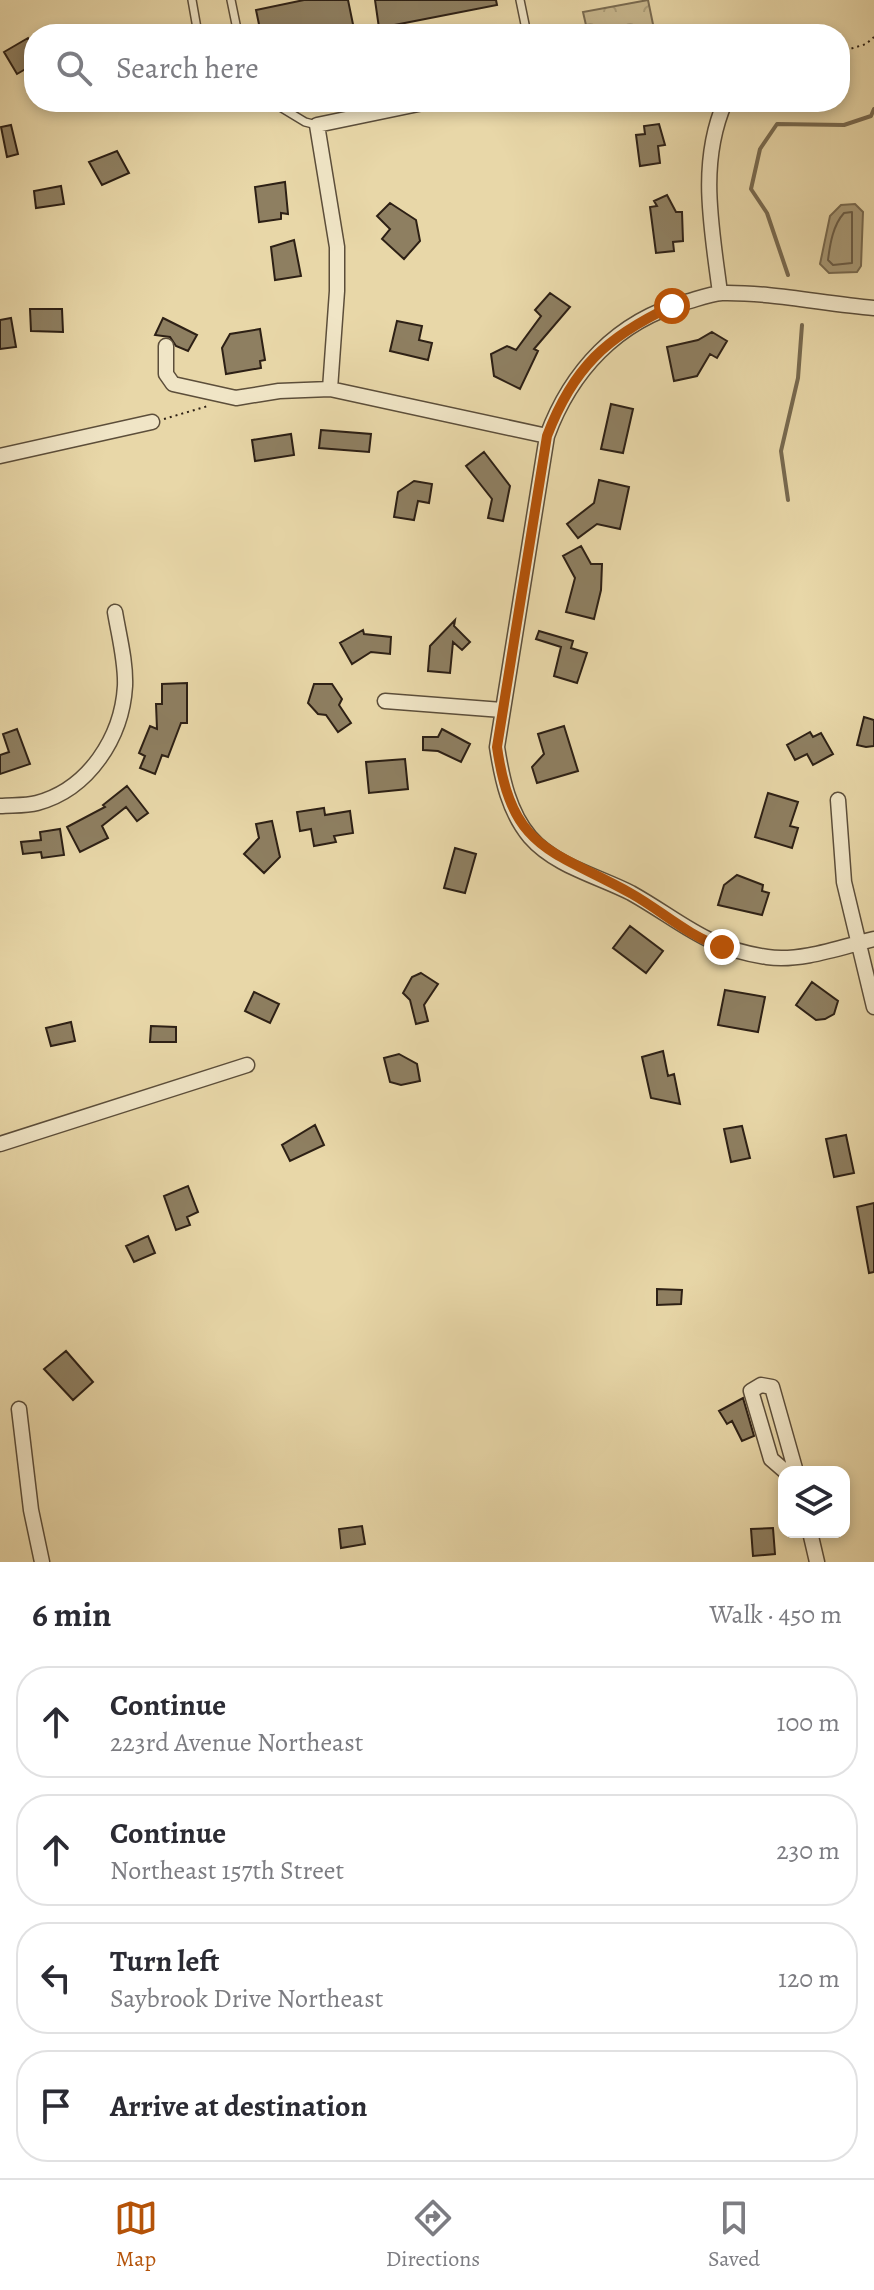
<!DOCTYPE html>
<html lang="en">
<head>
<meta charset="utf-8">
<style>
	:root { --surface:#fff; --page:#f7f7f7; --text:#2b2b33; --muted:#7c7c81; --line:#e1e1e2; --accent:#b45309 }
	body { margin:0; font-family:Alegreya,serif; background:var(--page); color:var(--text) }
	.controls { position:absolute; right:24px; bottom:24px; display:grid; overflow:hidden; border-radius:16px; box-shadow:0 4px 12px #0003 }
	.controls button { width:72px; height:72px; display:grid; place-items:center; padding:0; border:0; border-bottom:2px solid var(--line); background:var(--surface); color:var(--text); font:40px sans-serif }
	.stop { position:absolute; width:24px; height:24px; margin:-18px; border:6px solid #b45309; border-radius:50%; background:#fff }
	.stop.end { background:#b45309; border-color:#fff; box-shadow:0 2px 8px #0008 }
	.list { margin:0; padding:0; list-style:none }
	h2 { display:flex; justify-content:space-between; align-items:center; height:104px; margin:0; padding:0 32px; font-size:34px }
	h2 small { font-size:26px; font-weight:400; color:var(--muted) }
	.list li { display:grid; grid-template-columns:52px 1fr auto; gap:24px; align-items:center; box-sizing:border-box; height:112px; margin:0 16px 16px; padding:0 16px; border:2px solid var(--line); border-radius:32px }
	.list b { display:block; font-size:30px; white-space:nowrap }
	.list p { margin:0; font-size:26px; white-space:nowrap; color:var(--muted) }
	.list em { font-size:26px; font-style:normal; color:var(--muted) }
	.icon { flex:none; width:44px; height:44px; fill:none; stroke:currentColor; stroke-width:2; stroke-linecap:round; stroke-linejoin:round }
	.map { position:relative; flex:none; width:874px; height:1562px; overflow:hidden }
	.search { position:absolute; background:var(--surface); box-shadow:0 4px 12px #0003; left:24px; right:24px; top:24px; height:88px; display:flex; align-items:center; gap:20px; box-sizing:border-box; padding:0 28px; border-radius:32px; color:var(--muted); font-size:30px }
	.sheet { height:616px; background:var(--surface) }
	nav { display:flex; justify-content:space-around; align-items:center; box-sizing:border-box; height:112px; border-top:2px solid var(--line); background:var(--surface); font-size:22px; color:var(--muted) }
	nav a { display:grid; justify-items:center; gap:4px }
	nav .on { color:var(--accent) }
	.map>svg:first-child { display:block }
	.park { fill:url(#park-crowns); stroke:#7a6c52; stroke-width:2 }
	.water { fill:#a89976; stroke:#77694f; stroke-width:2 }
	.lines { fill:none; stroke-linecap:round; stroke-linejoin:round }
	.shore { stroke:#6a5c46; stroke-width:2 }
	.stream { stroke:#77694f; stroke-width:4 }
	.building { fill:#8e7f61; stroke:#2d2015; stroke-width:2 }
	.service-casing { stroke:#5c4e3a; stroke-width:10 }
	.minor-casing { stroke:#5c4e3a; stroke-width:17 }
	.path { stroke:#2d2015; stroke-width:2; stroke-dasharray:2 4; stroke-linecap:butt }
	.service { stroke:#f0e5c6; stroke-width:7 }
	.minor { stroke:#f0e5c6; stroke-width:14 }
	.route { stroke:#b45309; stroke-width:10 }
</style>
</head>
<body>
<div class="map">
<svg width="874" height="1562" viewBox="0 0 874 1562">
	<defs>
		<pattern id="park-crowns" width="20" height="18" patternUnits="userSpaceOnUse" patternTransform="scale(2)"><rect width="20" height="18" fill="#c8b88f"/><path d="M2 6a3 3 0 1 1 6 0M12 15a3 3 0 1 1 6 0" fill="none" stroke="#ac9e7a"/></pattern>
	</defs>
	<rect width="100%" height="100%" fill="#e8d7a8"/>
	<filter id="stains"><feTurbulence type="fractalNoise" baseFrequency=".0025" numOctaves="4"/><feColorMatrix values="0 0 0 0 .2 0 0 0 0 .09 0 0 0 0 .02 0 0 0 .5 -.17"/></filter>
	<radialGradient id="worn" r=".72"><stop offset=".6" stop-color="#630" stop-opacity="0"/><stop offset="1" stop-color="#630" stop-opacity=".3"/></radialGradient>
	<path class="park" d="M648 0 655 34H588L583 12Z"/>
	<path class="water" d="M855 204 863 212 861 266 857 272 829 273 820 264 830 216 841 205Z"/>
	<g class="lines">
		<path class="shore" d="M852 212V263L833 265 828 260C830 244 833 225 844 213Z"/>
		<path class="stream" d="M788 275 767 213 751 189 760 149 777 124 844 125 871 116 874 109
			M788 500 781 451 798 378 802 325"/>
	</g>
	<path class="building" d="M304 0H348L355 34H261L256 10Z
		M375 0H496L497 5 379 28Z
		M28 38 34 48V64L17 74 4 52Z
		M659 124 665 145 658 146 660 163 640 166 636 135 645 134 644 126Z
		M11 125 18 154 7 157 1 127Z
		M117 151 129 173 102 185 89 162Z
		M285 182 288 214 281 213V219L259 222 255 187Z
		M61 186 64 204 36 208 34 191Z
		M667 195 676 212H682L683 241 673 242 674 251 656 253 650 207 657 206 654 201Z
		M390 203 416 220 420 241 404 259 382 239 390 229 377 216Z
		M294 240 301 276 275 280 271 247Z
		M550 293 570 307 534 349 538 351 520 389 494 376 491 354 507 346 516 350 541 316 535 310Z
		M30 309H62L63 332 31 331Z
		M11 318 16 347 0 349V320Z
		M163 318 197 335 188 351 176 346 170 337 155 335Z
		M397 321 422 326 419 340 432 343 428 360 390 351Z
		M260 329 265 360 260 361 261 368 226 374 222 348 230 334Z
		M712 332 727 341 717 358 710 354 697 376 674 381 667 347 698 340Z
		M611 404 633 409 623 453 601 449Z
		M321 430 371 434 369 452 319 448Z
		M291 434 294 455 255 461 252 440Z
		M484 452 510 486 503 521 488 518 492 499 466 466Z
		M599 480 629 487 620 529 597 524 578 538 567 524 594 503Z
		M414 481 432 484 429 503 418 501 414 520 394 517 398 492Z
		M581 546 591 564H602L601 590 594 619 566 612 575 578 563 556Z
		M455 620 454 626 470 642 462 650 453 642 450 673 428 671 430 646Z
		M363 630 364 634 391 637 390 654 371 652 352 664 340 643Z
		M539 631 573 641 571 648 587 653 577 683 554 676 561 647 536 639Z
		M187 683V723H181L168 757 162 755 155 774 140 768 145 756 139 753 150 726 157 729 156 704H162V684Z
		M314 684H332L342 699 339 705 351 723 338 732 326 715 318 714 308 703Z
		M864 717 874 720V746L866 747 857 745Z
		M564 726 578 771 537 783 532 767 544 754 538 734Z
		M17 729 30 764 0 774V755L9 752 3 734Z
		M442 729 470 744 461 762 438 751 423 750V737H438Z
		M810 732 813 737 821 733 833 754 813 765 807 754 795 760 787 745Z
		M405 759 408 789 369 793 366 762Z
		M127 786 148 813 137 821 126 807 102 826 108 838 80 852 67 827 105 807 103 805Z
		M768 793 798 802 790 826 798 828 792 848 755 837Z
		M324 808 325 815 350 811 353 833 334 836 336 842 314 846 311 829 300 831 297 812Z
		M272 821 280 857 264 873 244 854 259 838 256 824Z
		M60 829 64 855 42 858 41 852 23 854 21 842 41 840 40 832Z
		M455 848 476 854 465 893 444 888Z
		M737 875 763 885 762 891 769 893 762 915 718 905 724 885Z
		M630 926 663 951 646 973 613 948Z
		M421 973 438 984 424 1005 428 1021 416 1024 410 1000 403 993 412 977Z
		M812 982 838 1001 834 1014 825 1019 816 1020 796 1005Z
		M725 990 765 997 758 1032 718 1025Z
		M254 992 279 1004 270 1023 245 1011Z
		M71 1022 75 1041 51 1046 46 1028Z
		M151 1026 176 1027V1042H150Z
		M663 1051 668 1076 674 1074 680 1104 651 1098 642 1057Z
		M399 1054 417 1064 420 1081 401 1085 390 1082 384 1058Z
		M315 1125 324 1145 290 1161 282 1145Z
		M742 1126 750 1158 731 1162 724 1129Z
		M846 1135 854 1173 834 1177 826 1139Z
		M188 1186 198 1212 187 1217 190 1225 176 1230 164 1196Z
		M874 1203V1272L869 1273 857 1207Z
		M148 1236 155 1253 134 1262 126 1246Z
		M657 1289 682 1290 681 1304 657 1305Z
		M66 1351 93 1382 73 1400 44 1369Z
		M743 1398 754 1436 742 1441 732 1421 727 1424 719 1411Z
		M362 1526 365 1544 341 1548 339 1529Z
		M773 1528 775 1554 753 1556 751 1529Z"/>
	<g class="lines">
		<g class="service-casing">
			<path id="service" d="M192 0 198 34
				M231 0 238 34
				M520 0 527 34
				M272 102 305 122 317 125"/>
		</g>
		<g class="minor-casing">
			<path id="minor" d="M720 293C712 229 698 164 725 102
				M166 346V374L173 384 236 398 279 391 330 389 547 436C571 371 617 321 686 302 697 299 710 294 722 293 770 292 825 304 874 308
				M330 389 337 291V247L317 125 428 102
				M547 436 497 747C502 779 509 812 530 837 555 866 598 876 631 893 681 921 705 948 767 957 801 962 841 947 874 939
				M0 456 152 422
				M385 701 502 710
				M838 800 844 882 874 1007
				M0 806C12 805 26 806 37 803 89 789 122 737 125 686 126 662 119 636 115 612
				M0 1144 247 1065
				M19 1409 31 1510 42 1562
				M786 1472 771 1459 751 1391 761 1385 772 1387 796 1472
				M810 1532 817 1562"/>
		</g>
		<path class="path" d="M840 52 866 44 874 37
			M164 419 208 406"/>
		<use href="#service" class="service"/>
		<use href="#minor" class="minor"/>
	</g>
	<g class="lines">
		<path class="route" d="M672 306C606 337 573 368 547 436L497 747C512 852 552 849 632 894 662 911 688 936 722 947"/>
	</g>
	<rect width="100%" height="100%" filter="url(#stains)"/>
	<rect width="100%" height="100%" fill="url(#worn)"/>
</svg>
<div class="controls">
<button><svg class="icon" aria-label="layers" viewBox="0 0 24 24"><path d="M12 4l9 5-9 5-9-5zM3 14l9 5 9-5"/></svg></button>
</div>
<div class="stop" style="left:672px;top:306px"></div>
<div class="stop end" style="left:722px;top:947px"></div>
<div class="search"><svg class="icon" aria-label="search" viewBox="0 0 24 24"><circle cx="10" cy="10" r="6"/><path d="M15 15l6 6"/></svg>Search here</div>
</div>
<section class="sheet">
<h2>6 min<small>Walk · 450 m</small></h2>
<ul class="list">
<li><svg class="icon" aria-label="ahead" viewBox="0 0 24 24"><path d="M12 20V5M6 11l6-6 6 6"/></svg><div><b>Continue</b><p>223rd Avenue Northeast</p></div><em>100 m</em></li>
<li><svg class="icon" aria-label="ahead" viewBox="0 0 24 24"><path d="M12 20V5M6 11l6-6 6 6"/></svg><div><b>Continue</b><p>Northeast 157th Street</p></div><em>230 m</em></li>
<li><svg class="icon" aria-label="left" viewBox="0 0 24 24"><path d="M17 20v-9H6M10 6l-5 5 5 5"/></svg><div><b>Turn left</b><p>Saybrook Drive Northeast</p></div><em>120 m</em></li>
<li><svg class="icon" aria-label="arrive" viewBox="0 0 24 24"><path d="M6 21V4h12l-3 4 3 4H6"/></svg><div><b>Arrive at destination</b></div></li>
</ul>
</section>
<nav>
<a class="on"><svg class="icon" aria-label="map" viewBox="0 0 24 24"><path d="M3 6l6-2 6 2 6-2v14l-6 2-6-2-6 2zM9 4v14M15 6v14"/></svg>Map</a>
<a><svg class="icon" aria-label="directions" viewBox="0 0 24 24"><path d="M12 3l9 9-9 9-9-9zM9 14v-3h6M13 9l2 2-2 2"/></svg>Directions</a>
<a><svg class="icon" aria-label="saved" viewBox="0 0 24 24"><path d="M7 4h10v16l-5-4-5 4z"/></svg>Saved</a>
</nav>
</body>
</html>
